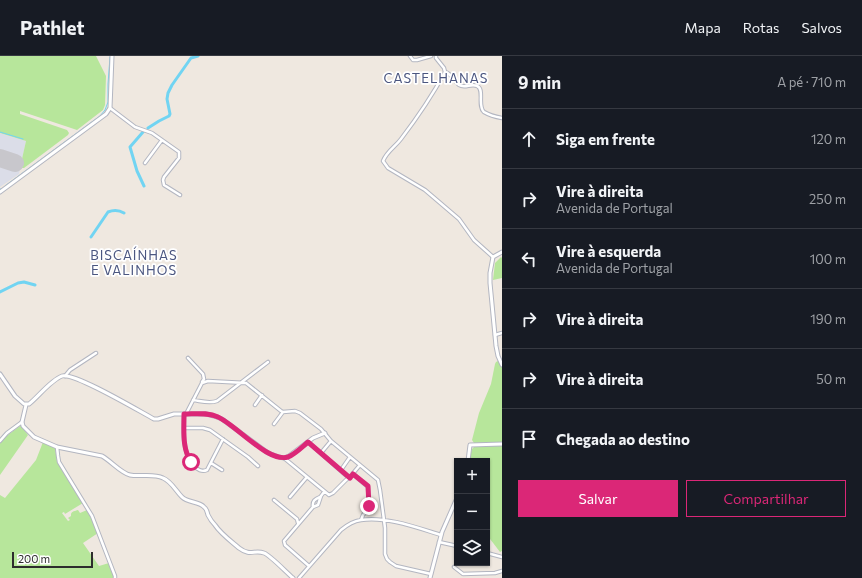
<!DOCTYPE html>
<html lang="pt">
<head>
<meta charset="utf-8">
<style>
	:root { --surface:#171b24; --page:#242831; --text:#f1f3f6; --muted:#9ea1a6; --line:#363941; --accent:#db2777 }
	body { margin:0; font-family:Commissioner,sans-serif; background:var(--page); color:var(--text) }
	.controls { position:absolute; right:12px; bottom:12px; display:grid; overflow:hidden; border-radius:0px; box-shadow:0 1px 3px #0004 }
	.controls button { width:36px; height:36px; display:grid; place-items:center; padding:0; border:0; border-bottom:1px solid var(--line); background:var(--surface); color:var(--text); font:20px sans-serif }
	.scale { position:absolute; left:12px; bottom:10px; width:81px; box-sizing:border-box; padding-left:4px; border:2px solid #2d2d2d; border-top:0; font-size:11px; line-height:14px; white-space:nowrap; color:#2d2d2d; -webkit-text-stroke:3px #fff; paint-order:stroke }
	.stop { position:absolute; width:12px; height:12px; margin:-9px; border:3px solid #db2777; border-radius:50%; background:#fff }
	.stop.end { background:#db2777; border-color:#fff; box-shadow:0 1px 4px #0008 }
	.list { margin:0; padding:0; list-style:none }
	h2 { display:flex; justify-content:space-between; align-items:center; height:52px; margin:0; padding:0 16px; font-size:17px }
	h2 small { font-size:13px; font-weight:400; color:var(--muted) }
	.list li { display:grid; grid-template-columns:26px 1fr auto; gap:12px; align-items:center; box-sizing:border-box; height:60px; padding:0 16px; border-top:1px solid var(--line) }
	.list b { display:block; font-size:15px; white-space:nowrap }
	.list p { margin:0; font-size:13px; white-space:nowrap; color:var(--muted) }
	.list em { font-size:13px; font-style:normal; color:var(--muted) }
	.actions { display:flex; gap:8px; padding:12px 16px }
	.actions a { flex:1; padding:9px 0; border:1px solid var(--accent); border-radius:0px; text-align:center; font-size:14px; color:var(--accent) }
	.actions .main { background:var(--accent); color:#fff }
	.icon { flex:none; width:22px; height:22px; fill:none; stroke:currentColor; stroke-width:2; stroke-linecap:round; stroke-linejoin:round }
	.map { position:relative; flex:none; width:502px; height:522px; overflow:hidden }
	header { display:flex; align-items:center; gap:24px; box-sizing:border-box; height:56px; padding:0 20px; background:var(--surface); border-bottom:1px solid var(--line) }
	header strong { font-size:19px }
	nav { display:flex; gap:22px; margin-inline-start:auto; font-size:14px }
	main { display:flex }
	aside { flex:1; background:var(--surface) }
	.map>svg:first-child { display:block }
	.airport { fill:#dbdde8 }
	.green { fill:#b7e69b }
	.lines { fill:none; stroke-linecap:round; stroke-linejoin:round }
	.stream { stroke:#71d4f2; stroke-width:1 }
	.canal { stroke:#71d4f2; stroke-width:3 }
	.runway { stroke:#c8c7cc; stroke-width:18 }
	.minor-casing { stroke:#b3b6c1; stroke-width:4.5 }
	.tertiary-casing { stroke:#b3b6c1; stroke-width:5 }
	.minor { stroke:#fff; stroke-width:2.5 }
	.tertiary { stroke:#fff; stroke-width:3 }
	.route { stroke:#db2777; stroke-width:5 }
	.labels { text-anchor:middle; stroke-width:3.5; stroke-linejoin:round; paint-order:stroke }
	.neighbourhood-label { font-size:13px; letter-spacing:1px; fill:#4b5680; stroke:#fff }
</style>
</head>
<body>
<header>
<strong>Pathlet</strong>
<nav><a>Mapa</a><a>Rotas</a><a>Salvos</a></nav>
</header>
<main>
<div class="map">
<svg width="502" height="522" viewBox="0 0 502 522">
	<rect width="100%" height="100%" fill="#efe8e0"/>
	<path class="airport" d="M0 77 26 85 19 118 0 131Z"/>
	<path class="green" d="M0 0H96L106 20 105 49 103 54 77 74 20 55V58L67 74 69 77 68 79 24 112H20L26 85 0 77Z
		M501 201 502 202V222L493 224 495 207Z
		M498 305 502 310V386L474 387 472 384 479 357 491 328 495 308 496 306Z
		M20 370H21L28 379 0 419V387L5 381Z
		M43 386 55 392 57 405 83 447 65 458 64 456 62 457 68 465 70 464 68 462 71 460V458C72 455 75 455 78 454L80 457 87 454 98 477 83 487 99 510 109 507 114 522H0V439L5 442 36 404Z
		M502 389V495L500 496 487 479 488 468 487 466V405H469L472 393 474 391Z"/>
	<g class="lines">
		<path class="stream" d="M0 76 23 83
			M5 130 100 60 105 54 108 46V28L110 1
			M0 133H1"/>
		<path class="canal" d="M148 72 159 65 169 60 170 58 167 43 168 37 172 29 191 2 198 0
			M143 76 130 91 137 115 144 130
			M91 181 108 156C113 154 119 154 124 157
			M0 236 18 227 24 226 35 229"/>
		<path class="runway" d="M0 102 15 107"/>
		<g class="minor-casing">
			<path id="minor" d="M410 0 413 4H417L431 0
				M436 0V2L444 12 445 16C432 40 417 62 401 83 395 91 387 95 383 105L388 112 425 134 459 163 474 184 493 201
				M445 16C452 18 454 25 459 29 465 33 471 27 477 30 485 33 477 50 484 56 489 59 496 61 502 62
				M110 52 135 71 152 77 179 96V102L164 121 163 124 164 129 180 139
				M145 107 162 84
				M495 279 502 277
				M188 302 203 318 204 323 202 326
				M65 320 70 314 96 297
				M193 344C201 345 209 348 217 345L268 306
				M255 349 262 339
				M184 358C184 376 181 395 194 409 197 414 202 416 207 414L223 383
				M186 358 202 327 208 325 246 327 281 355 283 356 295 355 300 357 321 373 331 385 378 424 380 434 384 464 385 472V498L387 503 390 506 396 510 431 518
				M274 368 283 356
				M184 372H203L210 374 248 401 258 410
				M0 385 7 377 22 366
				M308 386 349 422
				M57 391 58 400 59 406 92 460 115 520V522
				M321 397 331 385
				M284 402 329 439 333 437 346 424 349 422 360 409
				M211 407 222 414
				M341 414 350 401
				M353 418 368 431 369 452 363 459 361 464
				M290 441 307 421
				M274 444 297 463 298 467
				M313 451C312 445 315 443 320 441
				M439 486 457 490
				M487 497 502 501
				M309 510 285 489 284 485 313 451 318 449 321 440 324 436
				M454 511 463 518 495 517 502 515
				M299 522 341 474C347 469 354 465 361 464 386 460 418 472 441 479"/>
		</g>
		<g class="tertiary-casing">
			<path id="tertiary" d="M0 136 106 58 110 52 112 0
				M502 196 493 201 490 217V227L496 290 498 300 502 309
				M0 318 15 340 24 348H29C38 341 51 324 62 320 74 316 139 355 154 363H158L174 358H206L214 360 222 363 268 397 279 401 284 402 289 400 313 382 325 377
				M26 349 22 366 23 370 34 381 57 391 102 400C111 405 121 417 130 419 140 421 153 417 163 422 171 425 176 435 182 441 188 447 199 445 204 451 207 453 207 456 208 459 210 463 212 466 215 469 221 478 231 485 239 492 251 501 254 493 264 497 270 499 287 517 293 522
				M468 405 470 389 502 388
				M430 522 442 476 457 442"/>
		</g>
		<use href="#minor" class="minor"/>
		<use href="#tertiary" class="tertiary"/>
	</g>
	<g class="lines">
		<path class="route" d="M191 406C182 392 184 375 184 358 195 358 208 356 218 361 236 369 268 407 288 401 295 398 302 391 308 386L350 422 353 418 368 430 369 450"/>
	</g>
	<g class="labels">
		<g class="neighbourhood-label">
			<text x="436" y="27">CASTELHANAS</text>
			<text x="134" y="204">BISCAÍNHAS<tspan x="134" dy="15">E VALINHOS</tspan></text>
		</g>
	</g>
</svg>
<div class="controls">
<button>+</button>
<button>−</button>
<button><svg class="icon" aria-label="layers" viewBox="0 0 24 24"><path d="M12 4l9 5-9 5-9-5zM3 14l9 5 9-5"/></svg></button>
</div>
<div class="scale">200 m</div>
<div class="stop" style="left:191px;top:406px"></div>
<div class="stop end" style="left:369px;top:450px"></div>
</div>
<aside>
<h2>9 min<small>A pé · 710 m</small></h2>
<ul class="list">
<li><svg class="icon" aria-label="ahead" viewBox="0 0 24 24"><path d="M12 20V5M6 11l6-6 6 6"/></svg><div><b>Siga em frente</b></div><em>120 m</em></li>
<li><svg class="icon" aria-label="right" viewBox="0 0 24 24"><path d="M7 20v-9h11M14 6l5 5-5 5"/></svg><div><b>Vire à direita</b><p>Avenida de Portugal</p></div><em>250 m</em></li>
<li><svg class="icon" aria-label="left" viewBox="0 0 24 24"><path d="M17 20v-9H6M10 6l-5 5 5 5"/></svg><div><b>Vire à esquerda</b><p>Avenida de Portugal</p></div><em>100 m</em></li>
<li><svg class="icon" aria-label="right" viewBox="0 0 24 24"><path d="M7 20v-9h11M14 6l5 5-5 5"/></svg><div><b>Vire à direita</b></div><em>190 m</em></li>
<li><svg class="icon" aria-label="right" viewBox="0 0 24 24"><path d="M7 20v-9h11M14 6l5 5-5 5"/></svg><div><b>Vire à direita</b></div><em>50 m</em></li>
<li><svg class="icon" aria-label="arrive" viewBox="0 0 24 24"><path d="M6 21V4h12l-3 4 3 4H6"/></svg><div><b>Chegada ao destino</b></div></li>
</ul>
<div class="actions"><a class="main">Salvar</a><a>Compartilhar</a></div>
</aside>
</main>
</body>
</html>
